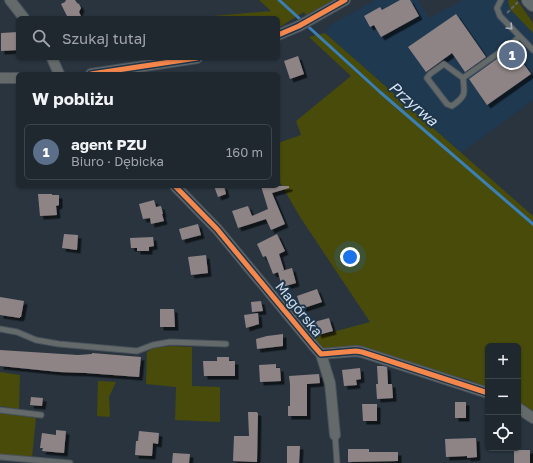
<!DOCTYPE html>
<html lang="pl">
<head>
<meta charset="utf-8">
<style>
	:root { --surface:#1f272f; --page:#2c333b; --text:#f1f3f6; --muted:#a1a5aa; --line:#3c444b; --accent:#95a1ae }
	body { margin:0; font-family:"Golos Text",sans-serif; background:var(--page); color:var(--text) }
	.controls { position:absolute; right:12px; bottom:12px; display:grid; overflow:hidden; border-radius:6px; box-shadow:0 1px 3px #0004 }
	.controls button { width:36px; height:36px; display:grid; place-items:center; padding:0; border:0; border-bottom:1px solid var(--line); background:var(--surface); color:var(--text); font:20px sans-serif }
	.you { position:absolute; left:350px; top:257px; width:14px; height:14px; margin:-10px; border:3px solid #fff; border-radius:50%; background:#1a73e8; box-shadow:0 0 0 6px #1a73e833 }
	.badge { display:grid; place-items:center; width:26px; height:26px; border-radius:50%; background:var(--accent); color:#fff; font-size:13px; font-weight:700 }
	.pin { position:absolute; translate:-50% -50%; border:2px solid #fff; box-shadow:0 1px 4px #0006 }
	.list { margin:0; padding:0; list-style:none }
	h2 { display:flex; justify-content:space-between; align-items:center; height:52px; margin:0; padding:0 16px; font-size:17px }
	h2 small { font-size:13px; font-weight:400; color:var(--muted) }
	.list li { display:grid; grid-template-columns:26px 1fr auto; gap:12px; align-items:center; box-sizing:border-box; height:56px; margin:0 8px 8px; padding:0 8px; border:1px solid var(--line); border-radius:6px }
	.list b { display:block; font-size:15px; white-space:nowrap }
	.list p { margin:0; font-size:13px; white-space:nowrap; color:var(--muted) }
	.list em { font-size:13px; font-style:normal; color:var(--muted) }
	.icon { flex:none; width:22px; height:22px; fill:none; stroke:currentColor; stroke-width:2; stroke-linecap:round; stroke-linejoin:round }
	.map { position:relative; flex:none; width:533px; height:463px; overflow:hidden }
	.search { position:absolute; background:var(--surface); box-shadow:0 1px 3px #0004; left:16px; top:16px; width:264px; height:44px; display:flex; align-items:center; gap:10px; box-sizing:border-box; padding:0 14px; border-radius:6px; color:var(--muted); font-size:15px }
	.panel { position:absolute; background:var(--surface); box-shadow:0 1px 3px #0004; left:16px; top:72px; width:264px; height:116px; border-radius:6px }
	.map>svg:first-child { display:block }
	.built { fill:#1f3951 }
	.green { fill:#484b09 }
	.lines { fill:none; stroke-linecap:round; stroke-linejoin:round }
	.stream { stroke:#3a7fb5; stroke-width:3 }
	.building { fill:#8e8486; filter:url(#shadow) }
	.lane-casing { stroke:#49525c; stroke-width:7 }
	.street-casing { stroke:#49525c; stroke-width:12 }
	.secondary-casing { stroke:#49525c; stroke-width:16 }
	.path { stroke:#5f6669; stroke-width:2; stroke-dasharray:4 2; stroke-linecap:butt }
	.lane { stroke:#646a6a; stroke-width:5 }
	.street { stroke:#646a6a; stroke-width:10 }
	.secondary { stroke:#656c6e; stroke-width:14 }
	.cycleway-casing { stroke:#1f3549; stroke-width:8 }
	.cycleway { stroke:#f5874c; stroke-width:5 }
	.oneway { stroke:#aab4bd }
	.labels { text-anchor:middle; stroke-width:4; stroke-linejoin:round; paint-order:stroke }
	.street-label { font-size:14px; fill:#cfdcea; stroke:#1f3549 }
	.water-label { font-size:15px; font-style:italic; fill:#d4e5f6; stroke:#1f3549 }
</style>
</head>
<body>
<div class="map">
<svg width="533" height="463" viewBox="0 0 533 463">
	<defs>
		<filter id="shadow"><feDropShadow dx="3.5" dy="3.5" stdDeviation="0" flood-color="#0009"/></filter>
	</defs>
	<rect width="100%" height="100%" fill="#29343f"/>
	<path class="built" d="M375 0H418L429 18 463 0H510L533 27V100L461 153 325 33 329 26Z"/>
	<path class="green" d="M259 0H333L306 15 304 12 278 28V18H213L212 16 271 11Z
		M509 0H517L533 23V33L510 9 508 1Z
		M325 33 533 216V413L518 402V346H488V388L470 380 418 367 369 349 324 350 310 338 370 322 300 217 278 179V143L301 135 296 121 351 76 309 37Z
		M171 346 192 347V386L220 387V422L175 420 176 387 146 384 147 352 154 348Z
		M0 372 20 375 19 409 0 406Z
		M98 381 116 382 109 397 110 417 97 416Z
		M0 413 36 418 32 458 0 454Z"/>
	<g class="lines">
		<path class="stream" d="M279 0 380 92 533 224"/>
	</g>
	<path class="building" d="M66 0H75L77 3 79 4 81 8 79 12 82 18H68L61 4 65 2Z
		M400 0H410L419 16 381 37 374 25 370 27 364 16 380 7 382 10Z
		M456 14 486 57 465 72 452 53 426 72 408 47Z
		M18 32V50L1 51V33Z
		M512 48 531 74 487 105 469 79Z
		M298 56 304 74 290 79 284 61Z
		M214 186H224L226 194 218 197Z
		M261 186H289V188L272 193 285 224 271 230 266 219 238 228 232 211 248 206 252 216 268 209Z
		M38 194H52V195H59V205L56 206 57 215 40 216Z
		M154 200 156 207 161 206 163 214H162L164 221 151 224 150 218 143 219 139 204Z
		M198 224 201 235 182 240 179 229Z
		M64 234 78 235 77 250 62 248Z
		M277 234 285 251 279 254 284 270 273 274 266 256 263 257 257 244Z
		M153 237 154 246 149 247V251H137V248H131L130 238Z
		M206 255 208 273 191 275 188 257Z
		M292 268 296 283 282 287 278 272Z
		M317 289 322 302 301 309 297 296Z
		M0 297 24 301 21 317H20V318L0 315Z
		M261 301 263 311 252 312 251 302Z
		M160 309H174L175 327H160Z
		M258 313 259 324 246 328 244 315Z
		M329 318 333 331 318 335 314 322Z
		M283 334V346L257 349 256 339 267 336Z
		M0 350 78 355 92 354V353L141 357 139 377 86 373 59 372 0 366Z
		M217 357H229V361H235V376H204L203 361H217Z
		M276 364V368H280L281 381 260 382 259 365Z
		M377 366H383L387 367 388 384H392L393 398 377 399 376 384H378Z
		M360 368 361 379 356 380 357 385 344 386 342 370Z
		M319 374 320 383 307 384V416H288V406H290V384L289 376Z
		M31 397 43 398 42 406 30 405Z
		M455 402H466V418H455Z
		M362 404H377V421H363Z
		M248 412H257V413H258L257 462 233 461 234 436H249Z
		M56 430 66 431 64 453 42 451 43 448H40L42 433 56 435Z
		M139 431 159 433 158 444 153 443 152 456 135 455 136 441H138Z
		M476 438 477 457 467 458V456L446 457 445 439Z
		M287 446H300L299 463H287Z
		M348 449H369V452H398V461L348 462Z
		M514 450H530V463H514Z
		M173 453 190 454 189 463H172Z"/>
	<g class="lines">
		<g class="lane-casing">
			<path id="lane" d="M501 0 497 8 500 16 533 50
				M463 78 444 64 430 74 427 78 447 104 452 106C466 96 465 94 463 78L510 45 519 37
				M0 329 17 332 36 340 59 344 137 351 153 345 170 342 226 344
				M0 410 41 415
				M335 435 337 463
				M0 457 70 463"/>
		</g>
		<g class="street-casing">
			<path id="street" d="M10 0 24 18
				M278 35 299 26 345 0
				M52 58 59 74
				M91 74 197 58
				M0 78H18
				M175 186 217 229 313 345 321 354 356 351 362 352 488 393
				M321 354 330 383 335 435
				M518 408 533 418"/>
		</g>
		<g class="secondary-casing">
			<path id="secondary" d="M529 0 533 4"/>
		</g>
		<path class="path" d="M507 13 518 2"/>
		<use href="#lane" class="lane"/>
		<use href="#street" class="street"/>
		<use href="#secondary" class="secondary"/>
		<g class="cycleway-casing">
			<path id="cycleway" d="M278 35 299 26 345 0
				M91 74 197 58
				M175 186 217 229 313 345 321 354 356 351 362 352 488 393"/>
		</g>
		<use href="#cycleway" class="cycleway"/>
	</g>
	<defs><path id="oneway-chevron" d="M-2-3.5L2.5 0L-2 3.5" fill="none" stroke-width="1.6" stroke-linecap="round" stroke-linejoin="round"/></defs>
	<use class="oneway" href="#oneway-chevron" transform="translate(510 27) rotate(46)"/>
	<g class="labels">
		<g class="street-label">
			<text transform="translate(299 309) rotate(51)" y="5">Magórska</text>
		</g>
		<g class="water-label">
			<text transform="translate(413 104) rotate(41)" y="5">Przyrwa</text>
		</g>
	</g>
</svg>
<div class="controls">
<button>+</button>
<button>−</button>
<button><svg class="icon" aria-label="locate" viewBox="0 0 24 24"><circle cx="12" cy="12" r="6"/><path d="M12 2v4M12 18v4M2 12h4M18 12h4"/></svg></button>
</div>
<div class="you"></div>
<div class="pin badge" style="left:512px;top:55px;background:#5c6f8a">1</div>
<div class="search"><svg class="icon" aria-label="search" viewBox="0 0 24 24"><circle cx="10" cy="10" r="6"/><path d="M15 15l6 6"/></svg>Szukaj tutaj</div>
<section class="panel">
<h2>W pobliżu<small></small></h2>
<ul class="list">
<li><span class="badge" style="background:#5c6f8a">1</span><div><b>agent PZU</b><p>Biuro · Dębicka</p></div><em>160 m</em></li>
</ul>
</section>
</div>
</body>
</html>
